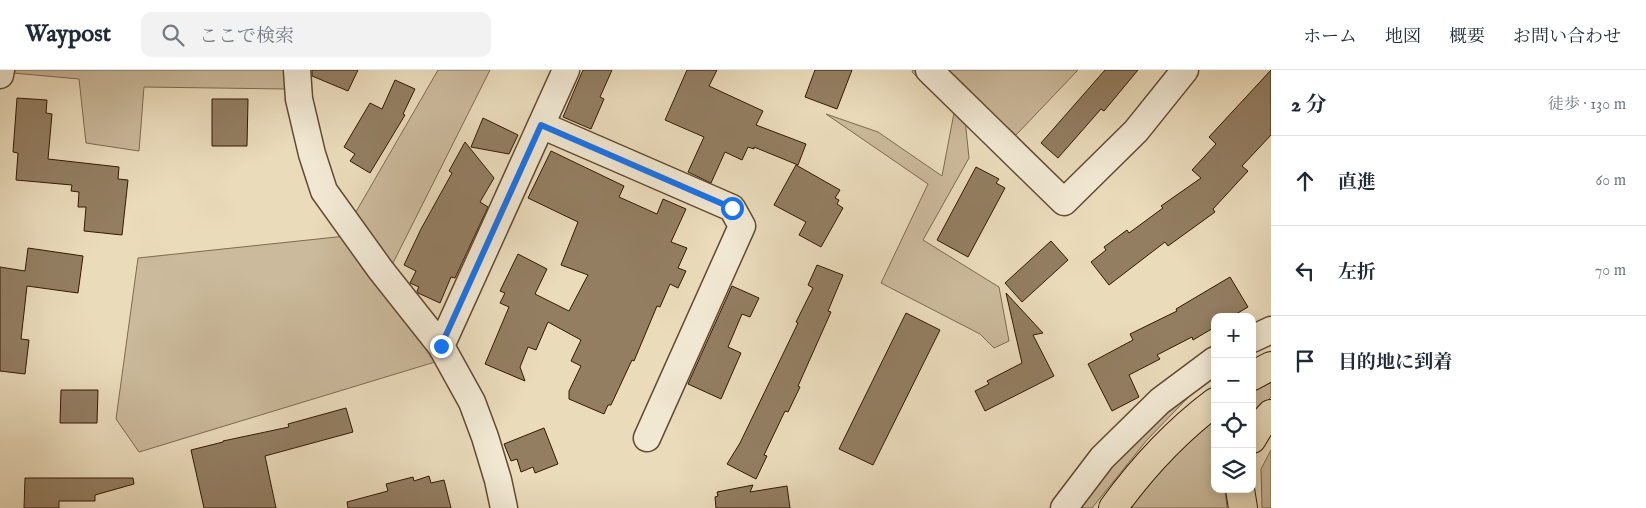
<!DOCTYPE html>
<html lang="ja">
<head>
<meta charset="utf-8">
<style>
	:root { --surface:#fff; --page:#f2f2f3; --text:#1f2937; --muted:#747a83; --line:#e0e1e3 }
	body { margin:0; font-family:"IM FELL English","Noto Serif JP",serif; background:var(--page); color:var(--text) }
	.controls { position:absolute; right:15px; bottom:15px; display:grid; overflow:hidden; border-radius:10px; box-shadow:0 2px 12px #0003 }
	.controls button { width:45px; height:45px; display:grid; place-items:center; padding:0; border:0; border-bottom:1px solid var(--line); background:var(--surface); color:var(--text); font:25px sans-serif }
	.stop { position:absolute; width:15px; height:15px; margin:-11px; border:4px solid #1a73e8; border-radius:50%; background:#fff }
	.stop.end { background:#1a73e8; border-color:#fff; box-shadow:0 1px 5px #0008 }
	.list { margin:0; padding:0; list-style:none }
	h2 { display:flex; justify-content:space-between; align-items:center; height:65px; margin:0; padding:0 20px; font-size:21px }
	h2 small { font-size:16px; font-weight:400; color:var(--muted) }
	.list li { display:grid; grid-template-columns:32px 1fr auto; gap:15px; align-items:center; box-sizing:border-box; height:90px; padding:0 20px; border-top:1px solid var(--line) }
	.list b { display:block; font-size:19px; white-space:nowrap }
	.list em { font-size:16px; font-style:normal; color:var(--muted) }
	.icon { flex:none; width:28px; height:28px; fill:none; stroke:currentColor; stroke-width:2; stroke-linecap:round; stroke-linejoin:round }
	.map { position:relative; flex:none; width:1271px; height:438px; overflow:hidden }
	header { display:flex; align-items:center; gap:30px; box-sizing:border-box; height:70px; padding:0 25px; background:var(--surface); border-bottom:1px solid var(--line) }
	header strong { font-size:24px }
	nav { display:flex; gap:28px; margin-inline-start:auto; font-size:18px }
	.search { width:350px; height:45px; background:var(--page); display:flex; align-items:center; gap:12px; box-sizing:border-box; padding:0 18px; border-radius:10px; color:var(--muted); font-size:19px }
	main { display:flex }
	aside { flex:1; background:var(--surface) }
	.map>svg:first-child { display:block }
	.green { fill:#cbba9c; stroke:#806a4f }
	.building { fill:#937e62; stroke:#341902 }
	.lines { fill:none; stroke-linecap:round; stroke-linejoin:round }
	.minor-casing { stroke:#624a30; stroke-width:29 }
	.motorway-casing { stroke:#341902; stroke-width:30 }
	.minor { stroke:#f1e8d3; stroke-width:26 }
	.motorway { stroke:#eadbbb; stroke-width:28 }
	.route { stroke:#1a73e8; stroke-width:6 }
</style>
</head>
<body>
<header>
<strong>Waypost</strong>
<div class="search"><svg class="icon" aria-label="search" viewBox="0 0 24 24"><circle cx="10" cy="10" r="6"/><path d="M15 15l6 6"/></svg>ここで検索</div>
<nav><a>ホーム</a><a>地図</a><a>概要</a><a>お問い合わせ</a></nav>
</header>
<main>
<div class="map">
<svg width="1271" height="438" viewBox="0 0 1271 438">
	<rect width="100%" height="100%" fill="#eadbbb"/>
	<filter id="stains"><feTurbulence type="fractalNoise" baseFrequency=".004" numOctaves="4"/><feColorMatrix values="0 0 0 0 .2 0 0 0 0 .09 0 0 0 0 .02 0 0 0 .5 -.17"/></filter>
	<radialGradient id="worn" r=".72"><stop offset=".6" stop-color="#630" stop-opacity="0"/><stop offset="1" stop-color="#630" stop-opacity=".3"/></radialGradient>
	<path class="green" d="M14 0H285V19L144 17 139 81 86 73 79 9 13 3Z
		M438 0H490L392 195 353 147Z
		M913 0H1078L1016 65 985 37 965 49 969 88 923 170 999 217 1009 271 994 278 980 264 881 213 928 114 826 44 878 62 942 106 954 43 912 2Z
		M346 166 435 292 139 382 116 349 138 188Z
		M1271 312V327L1252 346V323Z
		M1202 313 1147 370 1092 438H1078L1133 366Z
		M1215 348V419H1225L1227 438H1131L1159 398Z
		M1271 380V438H1262L1261 399Z"/>
	<path class="building" d="M312 0H358L348 21 312 6Z
		M583 0H612L600 27 604 29 591 59 563 47Z
		M687 0H717L709 16 763 41 756 55 806 74 798 95 754 77V79L748 77 742 90 725 82 711 113 688 102 704 67 665 50Z
		M815 0H852L837 39 805 27Z
		M1105 0H1138L1104 41 1101 39 1058 88 1041 73Z
		M1271 0V65L1242 96 1248 101 1213 139 1215 142 1168 176 1165 172 1109 215 1091 192 1106 180 1104 177 1127 160 1129 163 1163 138 1161 136 1201 108 1192 100 1216 74 1209 67Z
		M395 10 415 19 403 44 405 45 370 103 350 91 355 84 344 77 370 33 382 39Z
		M17 28 47 30 46 43 52 44 48 89 119 97 118 109 128 110 122 165 84 161 86 137H78L79 122 71 121 72 115 16 110 18 83 13 82Z
		M212 29H248L247 76H212Z
		M483 48 518 65 509 84 471 77Z
		M465 72 494 108 480 132 488 137 455 208 451 207 440 233 418 223 417 221 419 217 410 213 416 201 404 195 421 159 452 103 449 101Z
		M551 81 624 116 619 127 657 144 663 129 686 139 671 172 687 178 678 198 686 201 678 218 670 214 660 237 657 236 634 291 632 290 611 335H608L604 344 569 329V321L581 296 571 291 581 270 548 252 536 280 528 277 520 297 525 311 485 294 509 237 500 233 505 223 500 221 518 184 547 199 535 224 569 241 588 205 561 195 578 152 528 128Z
		M796 95 840 120 835 128 839 130 837 134 843 138 821 177 799 165 806 152 774 135Z
		M976 97 999 109 996 113 1005 118 968 187 937 170Z
		M1051 171 1068 190 1022 232 1005 213Z
		M28 178 83 186 78 223 27 216 21 269 29 270 25 304 0 301V197L25 201Z
		M817 195 843 205 828 241 831 242 798 316 800 317 788 342 785 341 764 385 767 386 756 409 727 394 740 373 798 253 796 252 813 218 808 215Z
		M1230 207 1248 237 1231 247H1215V257L1193 270 1192 267 1157 285 1160 289 1129 305 1139 327 1112 341 1088 294 1133 270 1130 264 1177 241 1176 239Z
		M732 216 759 228 750 247 742 244 728 277 741 283 721 329 688 314Z
		M1006 223 1043 263 1033 265 1054 306 985 341 975 321 989 314 987 311 1022 293Z
		M906 243 940 260 873 395 839 379Z
		M61 320H98L97 353H60Z
		M346 338 353 362 265 386 276 438H204L191 380 223 372V371L289 357 288 354Z
		M544 358 558 394 535 403 533 397 521 402 517 389 511 391 504 374Z
		M429 406 431 413 444 410 451 438H348L347 432 388 421 386 414 413 407 414 411Z
		M25 408H133L134 414 95 425V431H59V438H24Z
		M753 415 750 422 787 416 790 438H716L715 427 718 426 717 422Z"/>
	<g class="lines">
		<g class="minor-casing">
			<path id="minor" d="M297 0 299 29 312 84 324 121 380 199 441 276 472 332 485 367 498 410 504 438
				M929 0 1064 132 1136 61 1185 0
				M0 5 1 0
				M541 55 732 138 742 156 647 368
				M1252 269 1271 260
				M441 276 566 0
				M1064 438 1102 388 1160 331 1215 290"/>
		</g>
		<g class="motorway-casing">
			<path id="motorway" d="M1252 306 1271 296
				M1252 369 1259 357 1271 344
				M1240 419 1243 438
				M1113 438C1142 398 1175 362 1215 332"/>
		</g>
		<use href="#minor" class="minor"/>
		<use href="#motorway" class="motorway"/>
	</g>
	<g class="lines">
		<path class="route" d="M441 276 541 55 732 138"/>
	</g>
	<rect width="100%" height="100%" filter="url(#stains)"/>
	<rect width="100%" height="100%" fill="url(#worn)"/>
</svg>
<div class="controls">
<button>+</button>
<button>−</button>
<button><svg class="icon" aria-label="locate" viewBox="0 0 24 24"><circle cx="12" cy="12" r="6"/><path d="M12 2v4M12 18v4M2 12h4M18 12h4"/></svg></button>
<button><svg class="icon" aria-label="layers" viewBox="0 0 24 24"><path d="M12 4l9 5-9 5-9-5zM3 14l9 5 9-5"/></svg></button>
</div>
<div class="stop" style="left:732px;top:138px"></div>
<div class="stop end" style="left:441px;top:276px"></div>
</div>
<aside>
<h2>2 分<small>徒歩 · 130 m</small></h2>
<ul class="list">
<li><svg class="icon" aria-label="ahead" viewBox="0 0 24 24"><path d="M12 20V5M6 11l6-6 6 6"/></svg><div><b>直進</b></div><em>60 m</em></li>
<li><svg class="icon" aria-label="left" viewBox="0 0 24 24"><path d="M17 20v-9H6M10 6l-5 5 5 5"/></svg><div><b>左折</b></div><em>70 m</em></li>
<li><svg class="icon" aria-label="arrive" viewBox="0 0 24 24"><path d="M6 21V4h12l-3 4 3 4H6"/></svg><div><b>目的地に到着</b></div></li>
</ul>
</aside>
</main>
</body>
</html>
